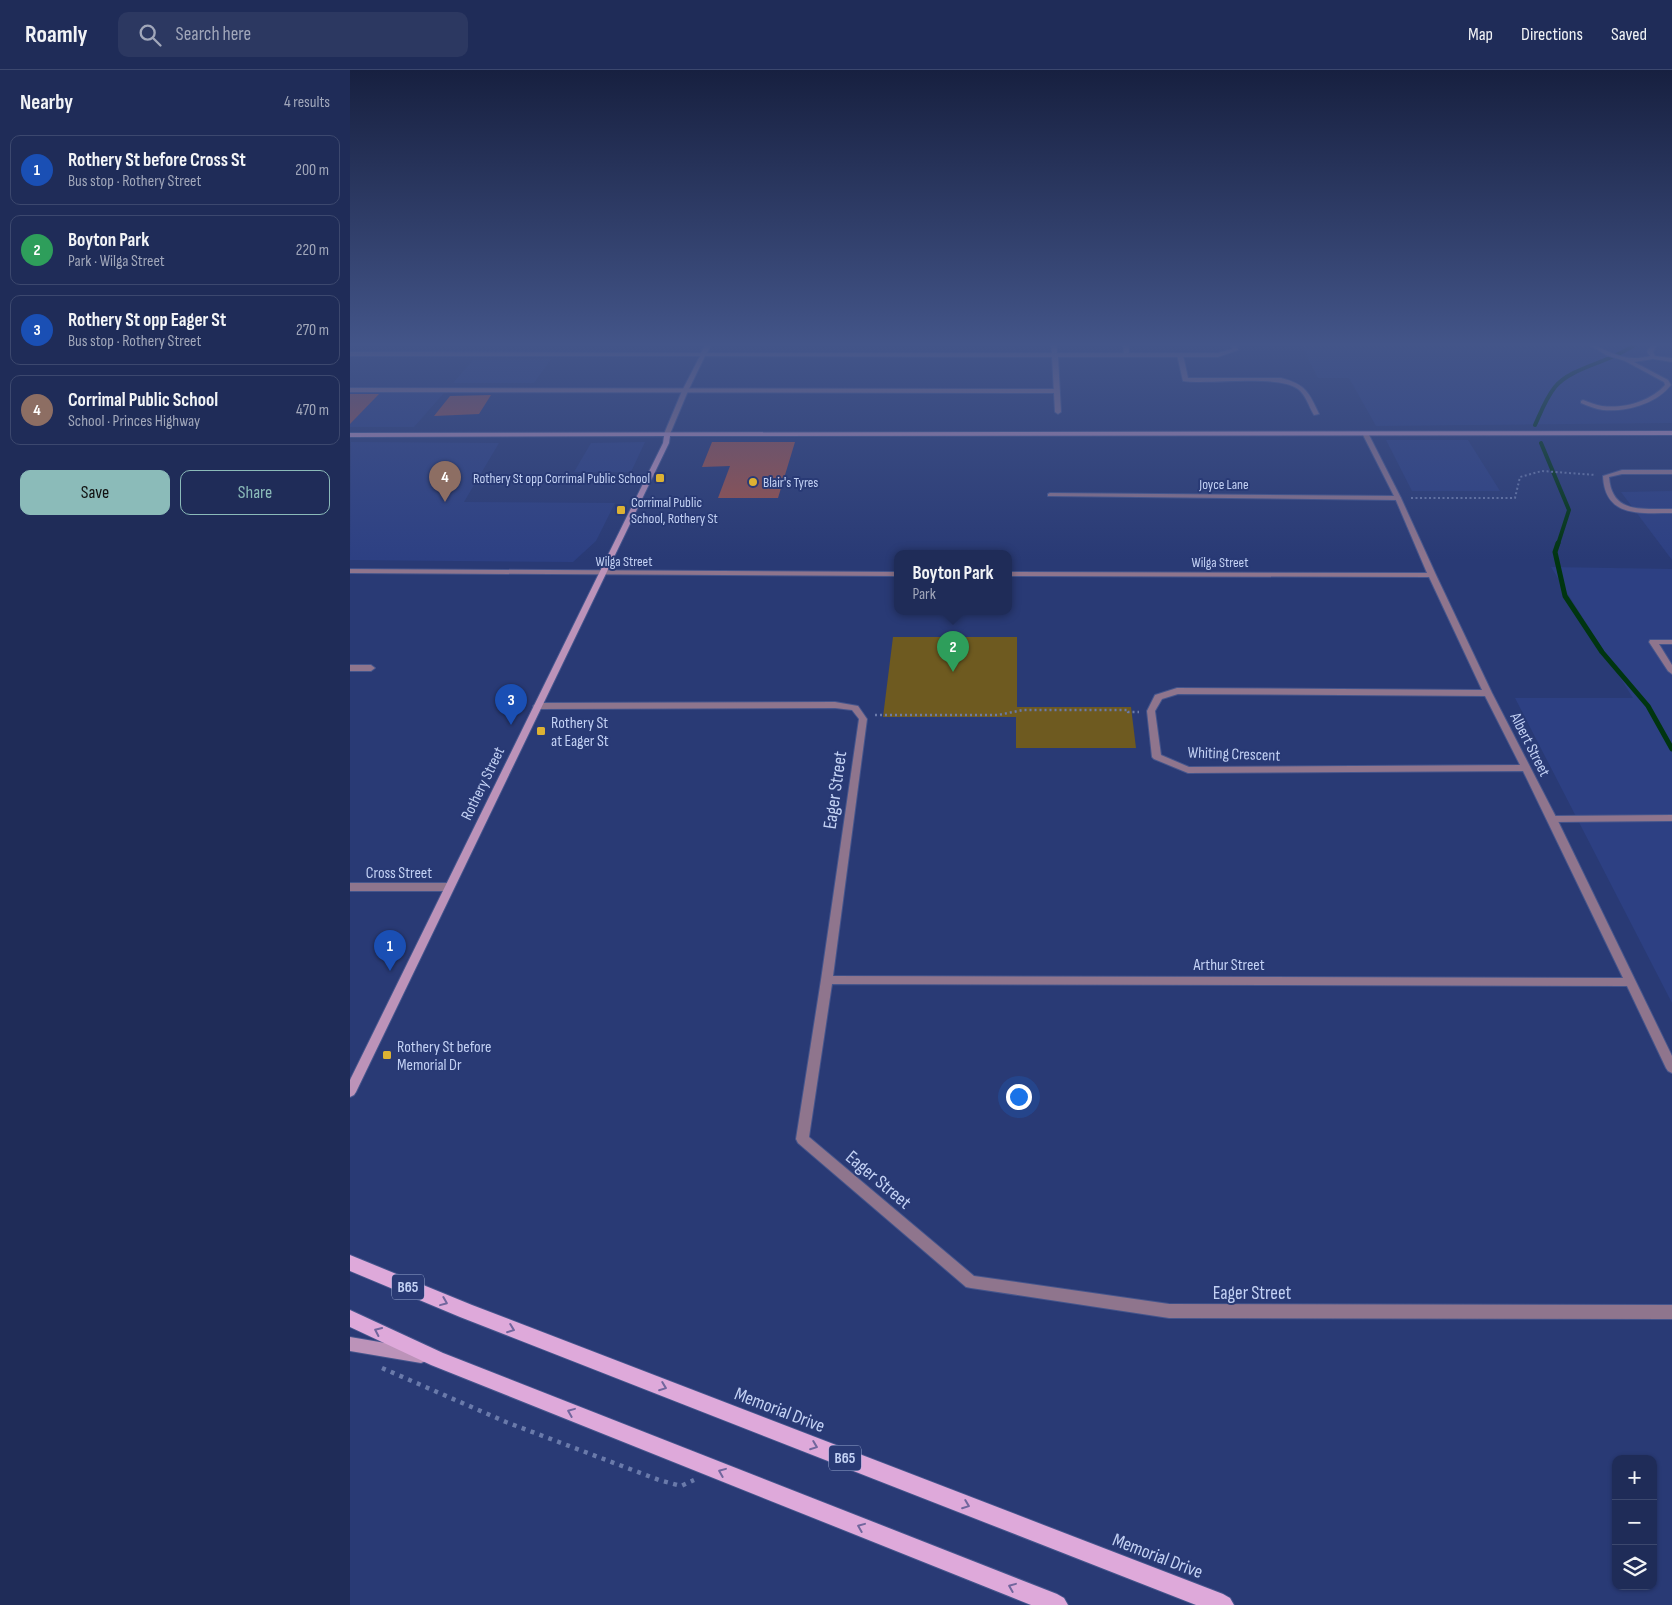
<!DOCTYPE html>
<html lang="en">
<head>
<meta charset="utf-8">
<style>
	:root { --surface:#1f2c58; --page:#2c3861; --text:#f1f3f6; --muted:#a1a7ba; --line:#3c486e; --accent:#8bbbb9 }
	body { margin:0; font-family:"Sofia Sans Condensed",sans-serif; background:var(--page); color:var(--text) }
	.controls { position:absolute; right:15px; bottom:15px; display:grid; overflow:hidden; border-radius:10px; box-shadow:0 1px 4px #0004 }
	.controls button { width:45px; height:45px; display:grid; place-items:center; padding:0; border:0; border-bottom:1px solid var(--line); background:var(--surface); color:var(--text); font:25px sans-serif }
	.you { position:absolute; left:668px; top:1026px; width:18px; height:18px; margin:-12px; border:4px solid #fff; border-radius:50%; background:#1a73e8; box-shadow:0 0 0 8px #1a73e833 }
	.badge { display:grid; place-items:center; width:32px; height:32px; border-radius:50%; background:var(--accent); color:#fff; font-size:16px; font-weight:700 }
	.pin { position:absolute; translate:-50% -41px; filter:drop-shadow(0 1px 2px #0008) }
	.pin::after { content:''; position:absolute; top:26px; width:18px; height:15px; background:inherit; clip-path:polygon(0 0,100% 0,50% 100%) }
	.popup { position:absolute; left:544px; top:480px; width:118px; height:65px; box-sizing:border-box; display:grid; place-content:center; border-radius:10px; background:var(--surface); filter:drop-shadow(0 1px 4px #0005); font-size:16px; white-space:nowrap; color:var(--muted) }
	.popup b { font-size:19px; color:var(--text) }
	.popup::after { content:''; position:absolute; left:50%; top:100%; margin-left:-10px; border:10px solid transparent; border-top-color:var(--surface) }
	.list { margin:0; padding:0; list-style:none }
	h2 { display:flex; justify-content:space-between; align-items:center; height:65px; margin:0; padding:0 20px; font-size:21px }
	h2 small { font-size:16px; font-weight:400; color:var(--muted) }
	.list li { display:grid; grid-template-columns:32px 1fr auto; gap:15px; align-items:center; box-sizing:border-box; height:70px; margin:0 10px 10px; padding:0 10px; border:1px solid var(--line); border-radius:10px }
	.list b { display:block; font-size:19px; white-space:nowrap }
	.list p { margin:0; font-size:16px; white-space:nowrap; color:var(--muted) }
	.list em { font-size:16px; font-style:normal; color:var(--muted) }
	.actions { display:flex; gap:10px; padding:15px 20px }
	.actions a { flex:1; padding:11px 0; border:1px solid var(--accent); border-radius:10px; text-align:center; font-size:18px; color:var(--accent) }
	.actions .main { background:var(--accent); color:#111 }
	.icon { flex:none; width:28px; height:28px; fill:none; stroke:currentColor; stroke-width:2; stroke-linecap:round; stroke-linejoin:round }
	.map { position:relative; flex:none; width:1322px; height:1535px; overflow:hidden }
	header { display:flex; align-items:center; gap:30px; box-sizing:border-box; height:70px; padding:0 25px; background:var(--surface); border-bottom:1px solid var(--line) }
	header strong { font-size:24px }
	nav { display:flex; gap:28px; margin-inline-start:auto; font-size:18px }
	.search { width:350px; height:45px; background:var(--page); display:flex; align-items:center; gap:12px; box-sizing:border-box; padding:0 18px; border-radius:10px; color:var(--muted); font-size:19px }
	main { display:flex }
	aside { flex:1; background:var(--surface) }
	.map>svg:first-child { display:block }
	.built { fill:#2d4083 }
	.green { fill:#6e5a20 }
	.lines { fill:none; stroke-linecap:round; stroke-linejoin:round }
	.stream-far1 { stroke:#003510; stroke-width:4 }
	.stream { stroke:#003510; stroke-width:5 }
	.building { fill:#9f5248 }
	.lane-casing { stroke:#45558c; stroke-width:2 }
	.street-casing { stroke:#45558c; stroke-width:2 }
	.secondary-casing { stroke:#45558c; stroke-width:2 }
	.primary-casing { stroke:#45558c; stroke-width:2 }
	.path-far2 { stroke:#6a7aaa; stroke-width:2; stroke-dasharray:2 2.5; stroke-linecap:butt }
	.path-far1 { stroke:#6a7aaa; stroke-width:2.5; stroke-dasharray:2 3; stroke-linecap:butt }
	.path { stroke:#6a7aaa; stroke-width:4.5; stroke-dasharray:4 5.5; stroke-linecap:butt }
	.lane { fill:#8f758d; fill-rule:evenodd }
	.street { fill:#8f758d; fill-rule:evenodd }
	.secondary { fill:#bc93b9; fill-rule:evenodd }
	.primary { fill:#dea9da; fill-rule:evenodd }
	.oneway { stroke:#71669d }
	.poi-dot { fill:#ddb233; stroke:#293a75; stroke-width:2 }
	.labels { text-anchor:middle; stroke-width:4; stroke-linejoin:round; paint-order:stroke }
	.far-poi-label { font-size:14px; fill:#c3d1f4; stroke:#293a75; text-anchor:start }
	.far-street-label { font-size:14px; fill:#c3d1f4; stroke:#293a75 }
	.shield { fill:#293a75; stroke:#95a4ce; stroke-width:1 }
	.shield-label { font-size:15px; font-weight:bold; fill:#c3d1f4 }
	.poi-label { font-size:16px; fill:#c3d1f4; stroke:#293a75; text-anchor:start }
	.street-label { font-size:16px; fill:#c3d1f4; stroke:#293a75 }
	.near-street-label { font-size:19px; fill:#c3d1f4; stroke:#293a75 }
</style>
</head>
<body>
<header>
<strong>Roamly</strong>
<div class="search"><svg class="icon" aria-label="search" viewBox="0 0 24 24"><circle cx="10" cy="10" r="6"/><path d="M15 15l6 6"/></svg>Search here</div>
<nav><a>Map</a><a>Directions</a><a>Saved</a></nav>
</header>
<main>
<aside>
<h2>Nearby<small>4 results</small></h2>
<ul class="list">
<li><span class="badge" style="background:#1a4fb4">1</span><div><b>Rothery St before Cross St</b><p>Bus stop · Rothery Street</p></div><em>200 m</em></li>
<li><span class="badge" style="background:#2e9e5b">2</span><div><b>Boyton Park</b><p>Park · Wilga Street</p></div><em>220 m</em></li>
<li><span class="badge" style="background:#1a4fb4">3</span><div><b>Rothery St opp Eager St</b><p>Bus stop · Rothery Street</p></div><em>270 m</em></li>
<li><span class="badge" style="background:#8d6e63">4</span><div><b>Corrimal Public School</b><p>School · Princes Highway</p></div><em>470 m</em></li>
</ul>
<div class="actions"><a class="main">Save</a><a>Share</a></div>
</aside>
<div class="map">
<svg width="1322" height="1535" viewBox="0 0 1322 1535">
	<rect width="100%" height="100%" fill="#293a75"/>
	<path class="built" d="M951 275H1322V353L1026 356 999 308H968Z
		M201 289 184 313H103L123 290Z
		M0 323H94L64 357H0Z
		M1036 370H1118L1150 421H1062Z
		M1 372 149 373 114 432 265 433 246 471 223 492 0 490Z
		M295 372 281 402H224L241 373Z
		M1322 421V490L1271 422Z
		M1201 497 1322 499V933L1165 628H1283Z"/>
	<path class="green" d="M543 567H667V637H781L786 678H666V647H533Z"/>
	<g class="lines">
		<path class="stream-far1" d="M1185 355C1191 342 1196 328 1205 317 1221 297 1262 292 1284 275
			M1191 373 1219 440 1208 474"/>
		<path class="stream" d="M1208 473 1205 482 1215 526 1252 582 1298 636 1322 679"/>
	</g>
	<path class="building" d="M0 324H29L0 354Z
		M141 325 129 344 84 346 100 326Z
		M362 372H445L428 428H368L380 396 352 397Z"/>
	<g class="lines">
		<g class="lane-casing">
			<path id="lane" d="M773 275H779V285L774 284Z
				M1240 275C1248 275 1252 279 1259 282 1272 288 1285 290 1300 286L1297 282 1301 275H1307L1303 282 1305 286 1322 288V292L1303 289 1284 292 1318 310 1321 315C1306 334 1277 342 1253 340 1246 339 1238 336 1231 333V331L1233 330C1239 332 1246 335 1252 336 1274 339 1301 331 1315 315L1314 312 1275 291 1256 285Z
				M830 283 833 285 838 308H931C955 314 959 322 969 344L964 345C959 337 956 325 948 319 929 304 860 315 833 311L827 285Z
				M0 318 707 319 710 321 707 323 0 322Z
				M1272 400H1322V404H1272L1259 407C1262 445 1293 438 1322 439V443C1290 443 1255 448 1253 406Z
				M700 423 1048 426 1051 428 1048 430 698 426V424Z
				M1300 570H1322V574H1309L1322 595V604L1318 601 1299 572Z
				M1322 745V751L1202 752 1197 749 1202 746Z"/>
		</g>
		<g class="street-casing">
			<path id="street" d="M355 275H361L357 283H702L701 275H707V283H868L882 279 881 275H887L888 280 868 287H708L711 342 708 344 705 342 702 287 355 286 338 321 320 364 317 366 314 364 332 321 350 286H0V282L351 283Z
				M1013 362 1018 363 1051 428 1086 505 1142 623 1207 749 1322 986V1003L1318 1001 1316 998 1277 916 482 914 459 1067 624 1206 819 1234 1322 1235V1249L819 1248 621 1218 616 1217 448 1073 446 1069 471 910 509 649 502 640 485 638 187 639 183 636 187 633 485 632 508 636 517 649 483 906 1273 908 1173 701 838 703 804 689 802 687 797 641 805 625 827 618 1132 620 1079 507 658 506V502L1077 503 1045 428 1012 363ZM828 624 1135 626 1170 695 839 697 811 685 805 641 812 629Z
				M0 499 548 502V506L0 503Z
				M0 595H21L25 598 21 601H0Z
				M0 813H99L104 817 99 821H0Z"/>
		</g>
		<g class="secondary-casing">
			<path id="secondary" d="M1322 361V365L320 366 319 373 6 1022 4 1025 0 1027V1010L313 373 314 366 0 367V363Z
				M0 1267 71 1279 76 1281 78 1286 76 1291 71 1293 0 1281Z"/>
		</g>
		<g class="primary-casing">
			<path id="primary" d="M0 1185 122 1235 873 1524 880 1528 884 1535H846L110 1247 0 1201Z
				M0 1240 93 1283 707 1524 714 1528 718 1535H681L81 1295 0 1257Z"/>
		</g>
		<path class="path-far2" d="M1061 428H1165L1170 407 1192 401 1246 405"/>
		<path class="path-far1" d="M525 645H648L673 640H778V642H789"/>
		<path class="path" d="M32 1298 156 1352 309 1410 331 1416 344 1410"/>
		<use href="#lane" class="lane"/>
		<use href="#street" class="street"/>
		<use href="#secondary" class="secondary"/>
		<use href="#primary" class="primary"/>
	</g>
	<defs><path id="oneway-chevron" d="M-2-3.5L2.5 0L-2 3.5" fill="none" stroke-width="1.6" stroke-linecap="round" stroke-linejoin="round" transform="scale(1.25)"/></defs>
	<g class="oneway">
		<use href="#oneway-chevron" transform="translate(94 1232) rotate(22)"/>
		<use href="#oneway-chevron" transform="translate(161 1259) rotate(21)"/>
		<use href="#oneway-chevron" transform="translate(28 1261) rotate(-155)"/>
		<use href="#oneway-chevron" transform="translate(313 1317) rotate(21)"/>
		<use href="#oneway-chevron" transform="translate(221 1342) rotate(-158)"/>
		<use href="#oneway-chevron" transform="translate(464 1376) rotate(21)"/>
		<use href="#oneway-chevron" transform="translate(372 1402) rotate(-158)"/>
		<use href="#oneway-chevron" transform="translate(616 1435) rotate(21)"/>
		<use href="#oneway-chevron" transform="translate(511 1457) rotate(-158)"/>
		<use href="#oneway-chevron" transform="translate(662 1517) rotate(-158)"/>
	</g>
	<linearGradient id="sky" x2="0" y2="1"><stop stop-color="#172040"/><stop offset="0.56" stop-color="#435589"/><stop offset="1" stop-color="#435589" stop-opacity="0"/></linearGradient>
	<rect width="1322" height="490" fill="url(#sky)"/>
	<g class="poi-dot">
		<rect x="305" y="403" width="10" height="10" rx="2.5"/>
		<circle cx="403" cy="412" r="5"/>
		<rect x="266" y="435" width="10" height="10" rx="2.5"/>
		<rect x="186" y="656" width="10" height="10" rx="2.5"/>
		<rect x="32" y="980" width="10" height="10" rx="2.5"/>
	</g>
	<g class="labels">
		<g class="far-poi-label">
			<text x="300" y="413" text-anchor="end">Rothery St opp Corrimal Public School</text>
			<text x="413" y="417">Blair's Tyres</text>
			<text x="281" y="437">Corrimal Public<tspan x="281" dy="16">School, Rothery St</tspan></text>
		</g>
		<g class="far-street-label">
			<text x="874" y="419">Joyce Lane</text>
			<text x="274" y="496">Wilga Street</text>
			<text x="870" y="497">Wilga Street</text>
		</g>
		<g class="shield">
			<rect x="42" y="1204.5" width="32" height="25" rx="4"/>
			<rect x="479" y="1375.5" width="32" height="25" rx="4"/>
		</g>
		<g class="shield-label">
			<text x="58" y="1222">B65</text>
			<text x="495" y="1393">B65</text>
		</g>
		<g class="poi-label">
			<text x="201" y="658">Rothery St<tspan x="201" dy="18">at Eager St</tspan></text>
			<text x="47" y="982">Rothery St before<tspan x="47" dy="18">Memorial Dr</tspan></text>
		</g>
		<g class="street-label">
			<text transform="translate(1181 674) rotate(63)" y="6">Albert Street</text>
			<text transform="translate(884 683) rotate(2)" y="6">Whiting Crescent</text>
			<text transform="translate(132 713) rotate(-64)" y="6">Rothery Street</text>
			<text x="49" y="808">Cross Street</text>
			<text x="879" y="900">Arthur Street</text>
		</g>
		<g class="near-street-label">
			<text transform="translate(484 720) rotate(-82)" y="7">Eager Street</text>
			<text transform="translate(529 1109) rotate(40)" y="7">Eager Street</text>
			<text x="902" y="1229">Eager Street</text>
			<text transform="translate(430 1339) rotate(21)" y="7">Memorial Drive</text>
			<text transform="translate(808 1485) rotate(21)" y="7">Memorial Drive</text>
		</g>
	</g>
</svg>
<div class="controls">
<button>+</button>
<button>−</button>
<button><svg class="icon" aria-label="layers" viewBox="0 0 24 24"><path d="M12 4l9 5-9 5-9-5zM3 14l9 5 9-5"/></svg></button>
</div>
<div class="you"></div>
<div class="pin badge" style="left:40px;top:901px;background:#1a4fb4">1</div>
<div class="pin badge" style="left:603px;top:602px;background:#2e9e5b">2</div>
<div class="popup"><b>Boyton Park</b>Park</div>
<div class="pin badge" style="left:161px;top:655px;background:#1a4fb4">3</div>
<div class="pin badge" style="left:95px;top:432px;background:#8d6e63">4</div>
</div>
</main>
</body>
</html>
